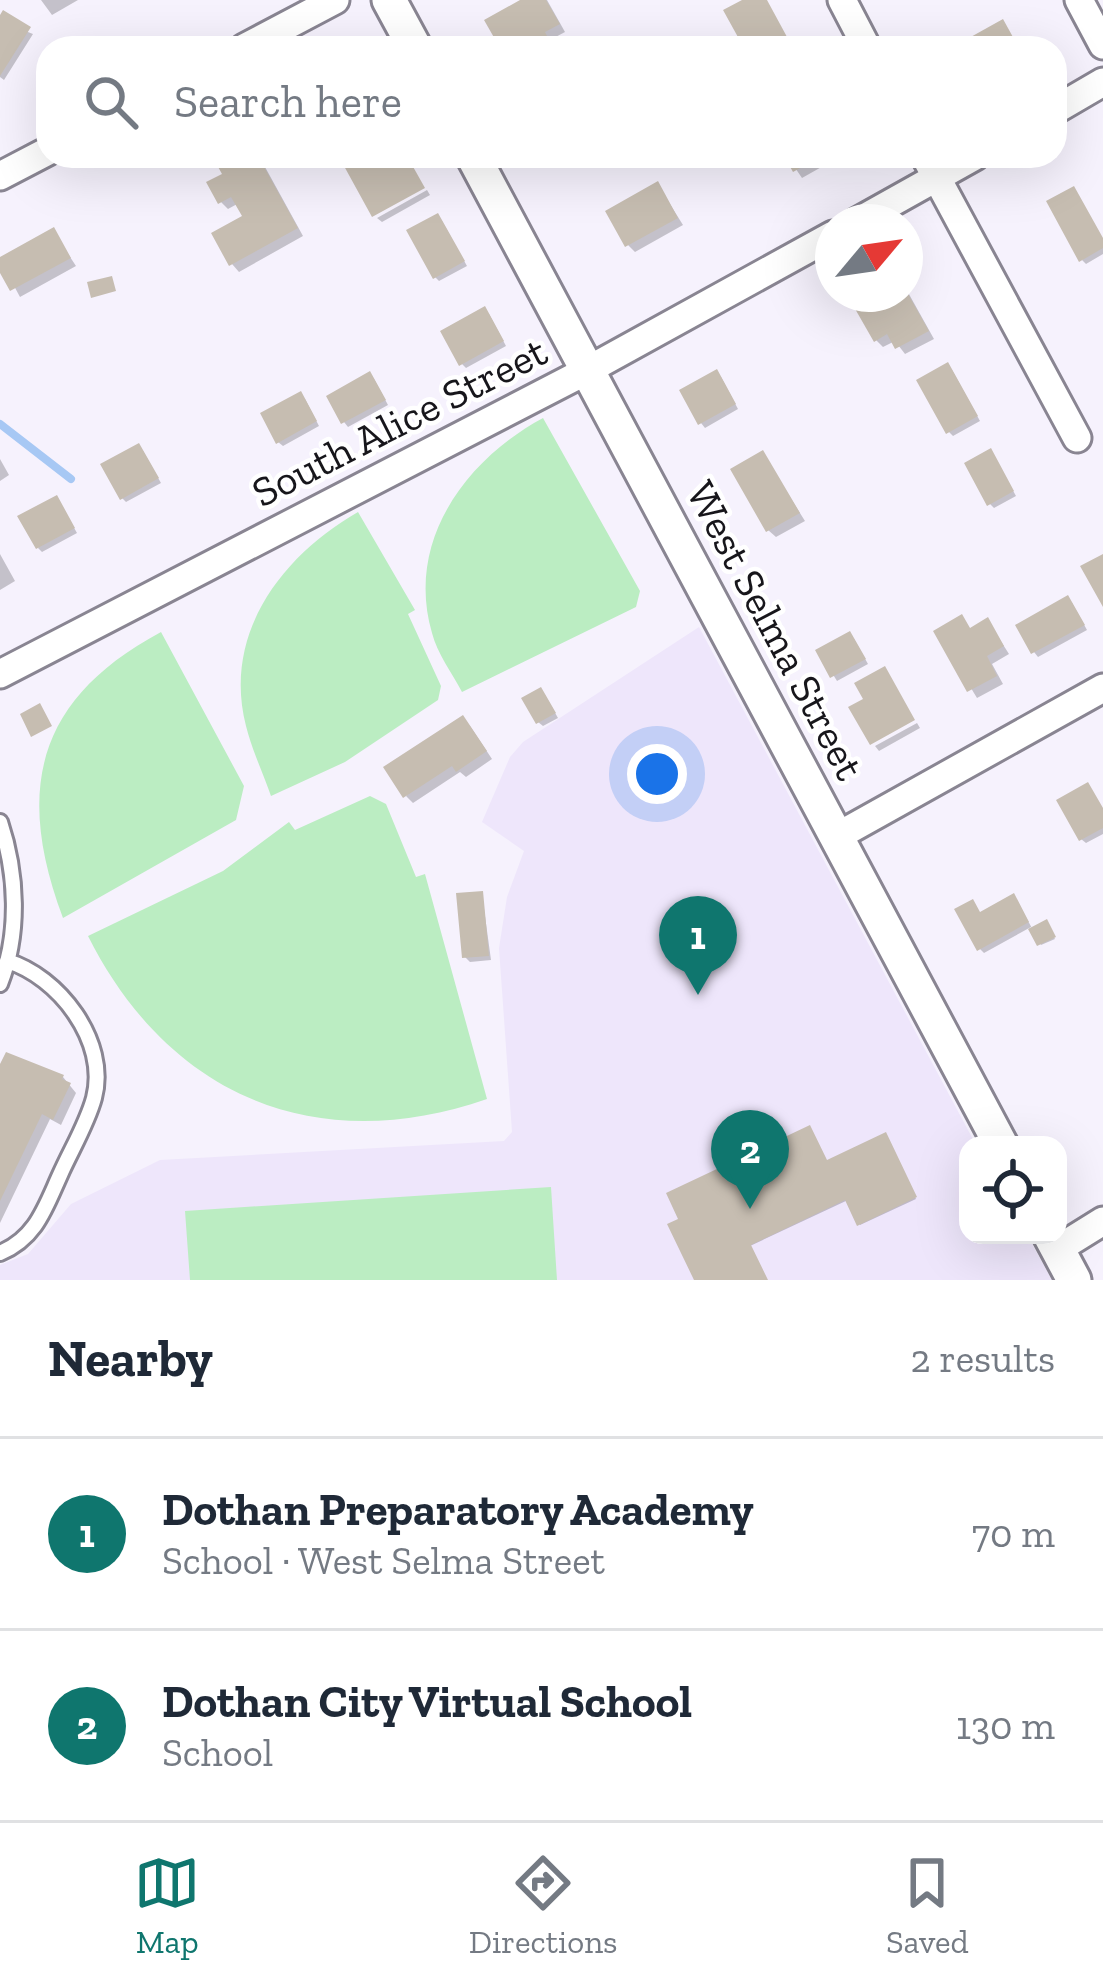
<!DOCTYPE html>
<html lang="en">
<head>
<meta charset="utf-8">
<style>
	:root { --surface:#fff; --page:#f2f2f3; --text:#1f2937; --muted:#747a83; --line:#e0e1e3; --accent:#0f766e }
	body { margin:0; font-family:"Zilla Slab",serif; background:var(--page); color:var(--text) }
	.controls { position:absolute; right:36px; bottom:36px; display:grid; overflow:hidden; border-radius:24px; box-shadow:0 12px 48px #0002 }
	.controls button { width:108px; height:108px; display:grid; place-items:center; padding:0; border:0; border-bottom:3px solid var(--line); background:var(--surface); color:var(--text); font:60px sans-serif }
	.compass { position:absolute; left:815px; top:204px; width:108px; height:108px; border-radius:50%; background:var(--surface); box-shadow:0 12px 48px #0002; rotate:61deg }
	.you { position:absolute; left:657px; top:774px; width:42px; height:42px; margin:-30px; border:9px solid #fff; border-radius:50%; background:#1a73e8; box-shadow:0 0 0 18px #1a73e833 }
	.badge { display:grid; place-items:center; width:78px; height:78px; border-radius:50%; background:var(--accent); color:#fff; font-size:39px; font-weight:700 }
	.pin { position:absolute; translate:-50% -99px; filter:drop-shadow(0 3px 6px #0008) }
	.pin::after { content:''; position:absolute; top:63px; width:42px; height:36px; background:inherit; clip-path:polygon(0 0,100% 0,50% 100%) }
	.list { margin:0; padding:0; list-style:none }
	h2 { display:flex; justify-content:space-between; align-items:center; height:156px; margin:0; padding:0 48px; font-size:51px }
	h2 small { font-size:39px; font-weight:400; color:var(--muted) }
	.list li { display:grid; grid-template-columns:78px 1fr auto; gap:36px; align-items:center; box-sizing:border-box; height:192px; padding:0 48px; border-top:3px solid var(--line) }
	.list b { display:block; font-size:45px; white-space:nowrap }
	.list p { margin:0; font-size:39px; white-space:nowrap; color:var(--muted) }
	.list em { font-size:39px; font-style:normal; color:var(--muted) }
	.icon { flex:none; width:66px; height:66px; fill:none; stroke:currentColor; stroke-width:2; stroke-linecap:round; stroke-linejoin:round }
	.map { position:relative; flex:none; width:1103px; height:1280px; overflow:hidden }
	.search { position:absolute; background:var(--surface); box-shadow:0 12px 48px #0002; left:36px; right:36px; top:36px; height:132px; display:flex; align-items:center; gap:30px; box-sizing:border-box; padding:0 42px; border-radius:36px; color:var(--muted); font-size:45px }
	.sheet { height:540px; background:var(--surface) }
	nav { display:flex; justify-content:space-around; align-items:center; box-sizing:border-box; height:168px; border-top:3px solid var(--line); background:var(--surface); font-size:33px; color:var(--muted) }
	nav a { display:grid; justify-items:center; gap:6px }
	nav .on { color:var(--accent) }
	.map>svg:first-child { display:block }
	.built { fill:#eee6fb }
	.green { fill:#bbedc2 }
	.shadow { fill:#0003 }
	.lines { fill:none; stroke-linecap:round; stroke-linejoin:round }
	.stream { stroke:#a7c8f4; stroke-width:8 }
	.building { fill:#c6bdb1 }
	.service-casing { stroke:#898592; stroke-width:20 }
	.minor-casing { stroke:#898592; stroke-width:33 }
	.tertiary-casing { stroke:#898592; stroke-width:39 }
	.service { stroke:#fff; stroke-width:14 }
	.minor { stroke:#fff; stroke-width:27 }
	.tertiary { stroke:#fff; stroke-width:33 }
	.labels { text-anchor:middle; stroke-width:9; stroke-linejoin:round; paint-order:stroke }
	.street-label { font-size:42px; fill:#17161b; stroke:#fff }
</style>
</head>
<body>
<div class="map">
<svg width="1103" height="1280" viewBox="0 0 1103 1280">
	<rect width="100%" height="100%" fill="#f6f2fd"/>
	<path class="built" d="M699 627 976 1145H968V1235H1027L1052 1280H0V1265L28 1254 71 1204 160 1160 504 1141 512 1132 499 948 507 897 524 851 482 822 510 757 523 742Z"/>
	<path class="green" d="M543 418 640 591 636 607 462 692C452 673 437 653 432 633 405 540 467 459 543 418Z
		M358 512 415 610 408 614 441 686 438 700 345 762 271 796C263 773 252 750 246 726 222 633 283 555 358 512Z
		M161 632 244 786 236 820 63 918C15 790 36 699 161 632Z
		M370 796 386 804 416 877 425 874 487 1099C317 1158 169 1097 88 936L223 871 289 822 295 830Z
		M551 1187 557 1280H190L185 1211Z"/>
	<path class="shadow" d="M41 0H78L52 15Z
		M526 0H547L565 32 550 40 554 48H504L488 21Z
		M0 21 33 34 4 80 0 77Z
		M215 156H259L303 236 239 272 232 264 246 217 239 203 228 209 221 202 226 175Z
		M787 156H841L802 178Z
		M658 185 683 225 635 252 628 245Z
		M427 190 430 195 382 222 377 218Z
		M442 221 467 266 439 281 435 277Z
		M53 231 76 266 20 297 0 260Z
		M1103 239V254L1086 264 1082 260Z
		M905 287 934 339 905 354 895 341 883 347 876 340 867 294H905Z
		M489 314 506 346 466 368 462 364Z
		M952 370 980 421 953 436 949 432Z
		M721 377 738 409 705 428 701 423Z
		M374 379 388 405 348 427 344 422Z
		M305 399 319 426 283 446 278 442Z
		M143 451 161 483 126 502 122 498Z
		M763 454 805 521 776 537 768 530Z
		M994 456 1016 496 994 508 990 504Z
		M0 459 9 475 0 481Z
		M60 503 77 533 42 552 38 548Z
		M0 554 15 581 0 590Z
		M1072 603 1087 630 1038 657 1034 652Z
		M962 618 971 630 988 621 1009 654 992 664 1003 684 977 698 937 632Z
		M854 639 868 664 837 681 819 652Z
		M545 695 558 718 543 726 538 722Z
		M917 723 920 728 879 751 875 746Z
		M470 726 492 759 466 777 460 772 413 803 406 796Z
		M1103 810V834L1086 843 1081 839Z
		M482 894 491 960 470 962 465 957Z
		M1017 901 1033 930 1046 923 1055 939 1041 945 1031 927 984 953 980 949Z
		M0 1071 63 1077 76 1093 61 1125 50 1119 0 1223Z
		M885 1135 916 1199 860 1225 848 1200 750 1246 697 1280Z"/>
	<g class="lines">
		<path class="stream" d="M0 424 71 479"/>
	</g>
	<path class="building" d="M520 0H546L560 24 545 32 552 46 500 48 484 20Z
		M742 0H767L793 48H744L723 10Z
		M3 10 31 27 0 76V15Z
		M1003 19 1019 48H951Z
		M212 156H258L298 228 229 266 211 233 242 216 231 197 218 204 206 182 222 174Z
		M362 156H407L425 188 372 217 344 166Z
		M784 156H822L793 172Z
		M658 181 678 218 625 247 605 211Z
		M1074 186 1103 238V248L1079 262 1046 201Z
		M438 213 465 261 433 279 406 230Z
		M54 227 71 258 10 291 0 273V257Z
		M112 276 116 291 91 298 87 282Z
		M860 294H908L929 331 895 349 887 334 874 342 850 300Z
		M485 306 504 341 459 366 440 331Z
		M948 362 978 416 946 434 916 380Z
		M717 369 736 404 698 425 679 390Z
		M370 371 386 400 341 424 326 396Z
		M301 391 317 421 276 444 260 413Z
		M139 443 159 478 120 500 100 464Z
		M991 448 1014 491 987 506 964 463Z
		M763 450 800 513 766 532 730 469Z
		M57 495 75 528 36 549 17 516Z
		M1103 554V607L1080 566Z
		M1068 595 1085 625 1031 654 1015 625Z
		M962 614 970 628 988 617 1004 646 987 656 997 676 967 692 933 631Z
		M850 631 866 659 830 678 815 650Z
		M885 666 915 720 870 745 848 707 863 699 854 683Z
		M541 687 556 713 536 724 521 698Z
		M40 703 52 726 31 737 20 714Z
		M463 715 487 751 456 772 452 766 403 798 383 767Z
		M1088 782 1103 808V828L1079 841 1056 800Z
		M483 891 489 956 462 958 456 893Z
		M1014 893 1029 922 977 951 954 909 973 899 980 912Z
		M1047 919 1056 937 1037 946 1028 929Z
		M6 1052 64 1075 62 1079 71 1083 53 1120 42 1114 0 1201V1064Z
		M810 1125 827 1160 886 1132 917 1197 857 1226 845 1200 751 1245 768 1280H694L667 1224 678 1219 666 1193Z"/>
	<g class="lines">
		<g class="service-casing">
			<path id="service" d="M0 822C17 873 20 933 0 984
				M0 1253C36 1238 45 1208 60 1175 71 1150 87 1124 94 1098 109 1041 58 976 7 961"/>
		</g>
		<g class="minor-casing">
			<path id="minor" d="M842 0 867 48
				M1079 0 1103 45
				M244 48 335 0
				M1055 110 1103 82
				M925 156 1077 438
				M0 176 48 151
				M857 222 975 156
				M0 674 588 370 833 235
				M836 837 1103 688
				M1058 1249 1103 1221"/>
		</g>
		<g class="tertiary-casing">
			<path id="tertiary" d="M389 0 415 48
				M473 156 1001 1145
				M1050 1235 1074 1280"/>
		</g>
		<use href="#service" class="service"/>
		<use href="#minor" class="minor"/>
		<use href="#tertiary" class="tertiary"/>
	</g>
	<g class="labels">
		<g class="street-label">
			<text transform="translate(399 421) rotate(-27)" y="15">South Alice Street</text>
			<text transform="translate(776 630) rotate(62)" y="15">West Selma Street</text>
		</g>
	</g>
</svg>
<div class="controls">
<button><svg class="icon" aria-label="locate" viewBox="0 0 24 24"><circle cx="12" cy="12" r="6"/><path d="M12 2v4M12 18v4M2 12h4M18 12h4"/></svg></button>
</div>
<svg class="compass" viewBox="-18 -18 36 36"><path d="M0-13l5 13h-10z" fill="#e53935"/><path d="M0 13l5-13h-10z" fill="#747a83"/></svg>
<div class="you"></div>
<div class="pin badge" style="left:698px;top:995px">1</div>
<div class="pin badge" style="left:750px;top:1209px">2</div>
<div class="search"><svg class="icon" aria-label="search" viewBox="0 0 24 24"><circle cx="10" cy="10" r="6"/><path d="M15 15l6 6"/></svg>Search here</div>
</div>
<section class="sheet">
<h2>Nearby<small>2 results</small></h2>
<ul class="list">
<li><span class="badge">1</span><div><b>Dothan Preparatory Academy</b><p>School · West Selma Street</p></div><em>70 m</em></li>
<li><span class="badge">2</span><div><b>Dothan City Virtual School</b><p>School</p></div><em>130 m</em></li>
</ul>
</section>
<nav>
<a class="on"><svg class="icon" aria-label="map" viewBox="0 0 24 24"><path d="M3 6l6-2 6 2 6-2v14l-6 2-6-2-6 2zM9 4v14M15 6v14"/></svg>Map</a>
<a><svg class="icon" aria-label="directions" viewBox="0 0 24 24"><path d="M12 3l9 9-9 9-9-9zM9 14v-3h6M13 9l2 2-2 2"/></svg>Directions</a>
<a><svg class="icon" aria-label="saved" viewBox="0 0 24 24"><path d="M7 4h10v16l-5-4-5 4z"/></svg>Saved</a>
</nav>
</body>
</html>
